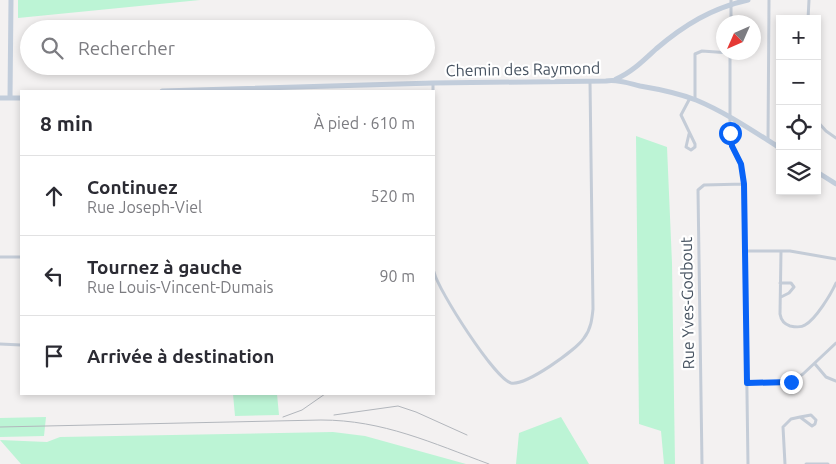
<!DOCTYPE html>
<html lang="fr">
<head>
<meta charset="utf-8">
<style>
	:root { --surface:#fff; --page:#f7f7f7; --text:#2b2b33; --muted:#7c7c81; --line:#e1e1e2 }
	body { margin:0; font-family:Ubuntu,sans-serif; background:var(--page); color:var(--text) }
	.controls { position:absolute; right:15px; top:15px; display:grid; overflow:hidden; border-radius:0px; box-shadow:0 2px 8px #0003 }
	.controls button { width:45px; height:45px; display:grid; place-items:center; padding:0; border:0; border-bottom:1px solid var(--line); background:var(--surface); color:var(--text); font:25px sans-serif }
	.compass { position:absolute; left:716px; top:15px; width:45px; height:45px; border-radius:50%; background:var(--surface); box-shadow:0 2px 8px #0003; rotate:225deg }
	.stop { position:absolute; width:15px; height:15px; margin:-11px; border:4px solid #0863f6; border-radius:50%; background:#fff }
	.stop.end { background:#0863f6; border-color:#fff; box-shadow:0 1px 5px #0008 }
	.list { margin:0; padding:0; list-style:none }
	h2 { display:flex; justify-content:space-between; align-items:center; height:65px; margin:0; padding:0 20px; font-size:21px }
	h2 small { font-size:16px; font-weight:400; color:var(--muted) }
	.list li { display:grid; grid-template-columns:32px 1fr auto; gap:15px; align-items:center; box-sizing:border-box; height:80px; padding:0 20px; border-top:1px solid var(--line) }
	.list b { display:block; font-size:19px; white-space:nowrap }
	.list p { margin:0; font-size:16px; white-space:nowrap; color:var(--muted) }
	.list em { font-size:16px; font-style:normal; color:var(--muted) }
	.icon { flex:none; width:28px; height:28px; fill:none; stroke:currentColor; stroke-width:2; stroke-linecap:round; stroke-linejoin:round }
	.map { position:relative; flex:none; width:836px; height:464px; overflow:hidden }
	.search { position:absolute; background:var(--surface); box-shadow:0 2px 8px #0003; left:20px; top:20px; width:415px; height:55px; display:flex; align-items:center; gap:12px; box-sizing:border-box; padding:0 18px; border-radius:28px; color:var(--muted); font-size:19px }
	.panel { position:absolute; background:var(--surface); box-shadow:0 2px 8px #0003; left:20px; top:90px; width:415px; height:305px; border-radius:0px }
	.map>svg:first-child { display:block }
	.green { fill:#bcf4d5 }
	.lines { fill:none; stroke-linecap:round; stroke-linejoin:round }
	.street { stroke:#c4ccd7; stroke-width:3 }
	.secondary { stroke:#c2cddb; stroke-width:5 }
	.rail { stroke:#b2b6bc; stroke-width:1 }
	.route { stroke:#0863f6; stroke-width:6 }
	.labels { text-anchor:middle; stroke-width:4.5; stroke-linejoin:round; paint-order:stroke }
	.street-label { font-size:16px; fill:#475361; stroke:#fff }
</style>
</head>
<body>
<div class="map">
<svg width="836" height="464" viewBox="0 0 836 464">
	<rect width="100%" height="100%" fill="#f3f1f1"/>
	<path class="green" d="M18 0H200L18 18Z
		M636 136 667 147 672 263 675 464H664L661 431 639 424Z
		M233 394H277L279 415 235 416Z
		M46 417 44 436 0 437V418Z
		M561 417 589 464H516L519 433Z
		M333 432 365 436 466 464H21L0 440 47 442 60 437Z"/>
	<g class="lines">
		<path class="street" d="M808 19 809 0
			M731 22V0
			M730 52V133L732 146 741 164 744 184 748 464
			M433 91V83
			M695 99V54L702 51 730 53
			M817 121 826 131 836 138
			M689 134 686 147 691 150 695 147V144L681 115 690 98
			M768 140 769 0
			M745 251H790L836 259
			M781 251 780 314C781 320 784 324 790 326 795 327 801 328 805 325 816 319 831 294 836 283
			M0 257H21
			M434 272C438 290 495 379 511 383 526 386 576 350 584 338 591 329 592 319 593 309L590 81
			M780 283H791L794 287 789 293 781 297
			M0 344 21 345
			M815 364 826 377 836 381
			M747 383 791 382 803 374 836 343
			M811 415 816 420 815 424 812 426 800 417Z
			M702 464 698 190 704 185 744 184
			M785 464 783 427 791 419 800 417
			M806 464H828"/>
		<path class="secondary" d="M616 79C631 73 644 60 656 49 684 25 712 8 748 0
			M162 91 433 83 606 81C617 79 628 83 640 86 658 89 678 93 696 100 725 112 753 131 780 148
			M0 98H21
			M10 98 11 0
			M817 172 836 184"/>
		<path class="rail" d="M334 415 398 406 416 412 467 435
			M283 417 302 410 325 394
			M0 427 321 420C383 420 432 443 489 464"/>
	</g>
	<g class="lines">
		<path class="route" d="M730 133 732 146 741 164 744 184 747 383 791 382"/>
	</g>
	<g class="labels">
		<g class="street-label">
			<text transform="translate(523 69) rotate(-1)" y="6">Chemin des Raymond</text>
			<text transform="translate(687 303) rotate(-91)" y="6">Rue Yves-Godbout</text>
		</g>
	</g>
</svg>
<div class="controls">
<button>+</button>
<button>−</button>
<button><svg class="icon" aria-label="locate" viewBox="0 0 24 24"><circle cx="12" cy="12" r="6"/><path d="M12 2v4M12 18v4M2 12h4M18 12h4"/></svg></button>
<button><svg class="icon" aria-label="layers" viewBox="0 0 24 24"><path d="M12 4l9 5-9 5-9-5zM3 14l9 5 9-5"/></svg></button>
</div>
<svg class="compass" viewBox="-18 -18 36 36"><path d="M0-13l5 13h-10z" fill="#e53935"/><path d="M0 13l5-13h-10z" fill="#7c7c81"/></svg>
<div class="stop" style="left:730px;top:133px"></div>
<div class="stop end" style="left:791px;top:382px"></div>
<div class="search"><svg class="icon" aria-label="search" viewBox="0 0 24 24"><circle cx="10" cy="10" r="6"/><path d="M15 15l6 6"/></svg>Rechercher</div>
<section class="panel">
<h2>8 min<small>À pied · 610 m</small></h2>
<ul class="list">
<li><svg class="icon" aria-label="ahead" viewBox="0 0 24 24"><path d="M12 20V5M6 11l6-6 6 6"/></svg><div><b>Continuez</b><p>Rue Joseph-Viel</p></div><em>520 m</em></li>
<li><svg class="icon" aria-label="left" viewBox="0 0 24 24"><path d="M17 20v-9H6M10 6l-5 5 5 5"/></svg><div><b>Tournez à gauche</b><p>Rue Louis-Vincent-Dumais</p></div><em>90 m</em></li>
<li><svg class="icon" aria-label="arrive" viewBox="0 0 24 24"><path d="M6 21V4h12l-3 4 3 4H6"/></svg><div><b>Arrivée à destination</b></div></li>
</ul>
</section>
</div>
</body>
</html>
